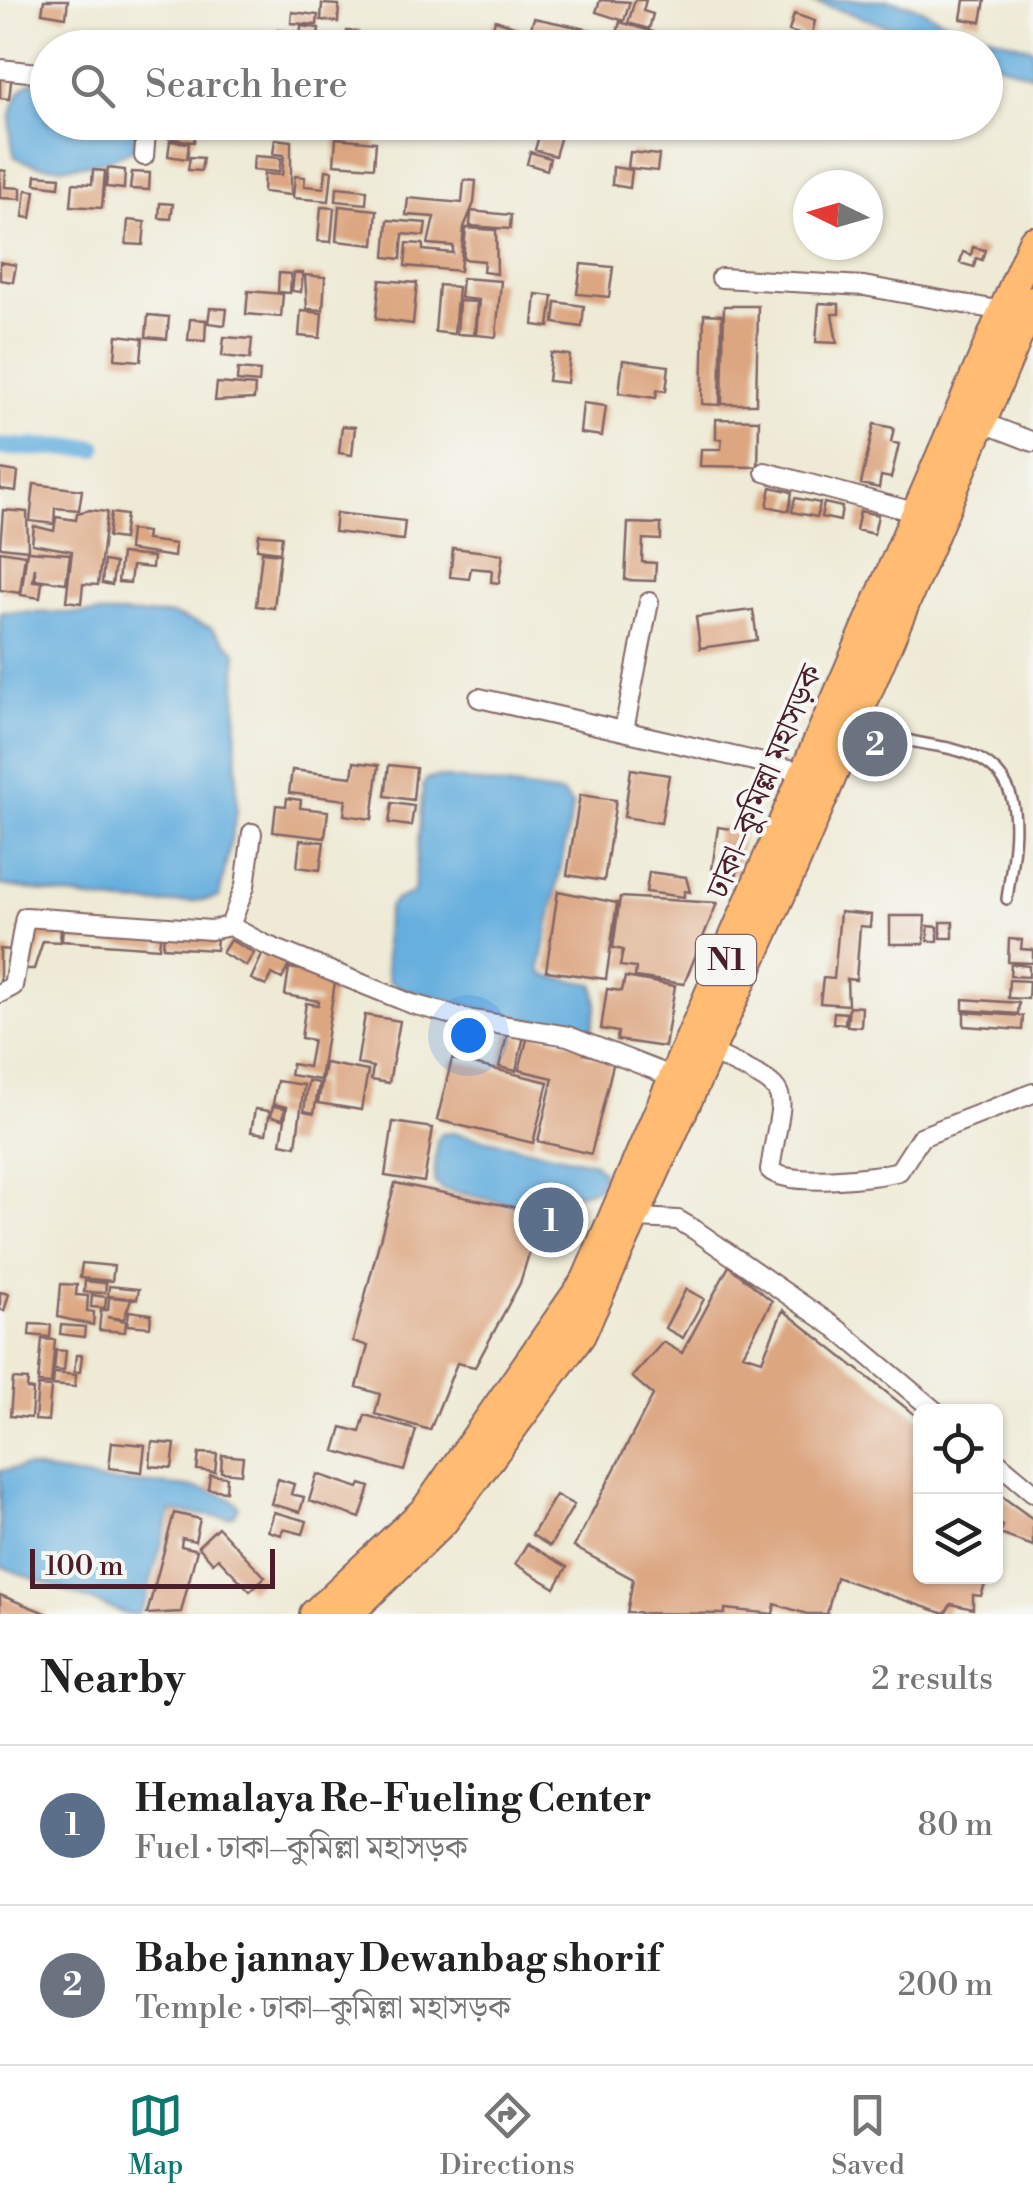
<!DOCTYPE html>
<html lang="en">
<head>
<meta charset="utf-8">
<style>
	:root { --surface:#fff; --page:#f6f6f6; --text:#222; --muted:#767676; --line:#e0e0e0; --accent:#0f766e }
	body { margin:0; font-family:"Libre Bodoni","Noto Serif Bengali",serif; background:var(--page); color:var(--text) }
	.controls { position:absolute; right:30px; bottom:30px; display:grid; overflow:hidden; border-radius:15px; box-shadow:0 2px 8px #0004 }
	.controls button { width:90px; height:90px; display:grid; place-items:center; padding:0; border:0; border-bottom:2px solid var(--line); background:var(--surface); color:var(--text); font:50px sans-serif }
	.compass { position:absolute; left:793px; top:170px; width:90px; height:90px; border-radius:50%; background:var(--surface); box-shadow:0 2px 8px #0004; rotate:275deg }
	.scale { position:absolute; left:30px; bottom:25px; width:245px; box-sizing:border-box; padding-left:10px; border:5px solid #4a1f2b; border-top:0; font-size:28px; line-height:35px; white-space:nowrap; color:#4a1f2b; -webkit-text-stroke:8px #f6f6f2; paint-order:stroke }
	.you { position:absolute; left:468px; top:1035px; width:35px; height:35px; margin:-25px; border:8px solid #fff; border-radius:50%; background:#1a73e8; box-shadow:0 0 0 15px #1a73e833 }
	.badge { display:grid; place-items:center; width:65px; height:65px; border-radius:50%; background:var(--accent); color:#fff; font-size:32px; font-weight:700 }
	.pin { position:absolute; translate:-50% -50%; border:5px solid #fff; box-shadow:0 2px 10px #0006 }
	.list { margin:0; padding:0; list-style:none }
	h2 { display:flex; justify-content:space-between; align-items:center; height:130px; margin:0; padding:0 40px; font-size:42px }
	h2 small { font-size:32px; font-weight:400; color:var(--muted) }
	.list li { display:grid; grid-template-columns:65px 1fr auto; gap:30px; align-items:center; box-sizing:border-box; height:160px; padding:0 40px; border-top:2px solid var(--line) }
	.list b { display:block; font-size:38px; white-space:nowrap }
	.list p { margin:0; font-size:32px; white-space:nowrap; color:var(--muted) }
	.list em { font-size:32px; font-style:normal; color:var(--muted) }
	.icon { flex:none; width:55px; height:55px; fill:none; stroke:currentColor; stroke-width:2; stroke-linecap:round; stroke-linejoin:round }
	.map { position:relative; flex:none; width:1033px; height:1614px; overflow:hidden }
	.search { position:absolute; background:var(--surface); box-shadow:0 2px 8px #0004; left:30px; right:30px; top:30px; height:110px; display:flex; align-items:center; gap:25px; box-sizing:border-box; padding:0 35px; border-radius:55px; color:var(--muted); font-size:38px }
	.sheet { height:450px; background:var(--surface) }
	nav { display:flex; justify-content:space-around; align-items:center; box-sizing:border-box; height:140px; border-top:2px solid var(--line); background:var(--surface); font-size:28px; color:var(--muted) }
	nav a { display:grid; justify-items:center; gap:5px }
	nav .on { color:var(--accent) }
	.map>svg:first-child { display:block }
	.water { fill:#66afde; stroke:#586784; stroke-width:2.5 }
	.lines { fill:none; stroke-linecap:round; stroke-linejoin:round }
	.canal { stroke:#66afde; stroke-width:18 }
	.building { fill:#dca681 }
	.service-casing { stroke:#836666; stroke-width:14 }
	.minor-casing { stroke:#836666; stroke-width:22 }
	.trunk-casing { stroke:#836666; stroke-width:32 }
	.service { stroke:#fff; stroke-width:9 }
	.minor { stroke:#fff; stroke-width:18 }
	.trunk { stroke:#febb71; stroke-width:28 }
	.labels { text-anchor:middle; stroke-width:8; stroke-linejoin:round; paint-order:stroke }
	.shield { fill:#f6f6f2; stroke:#7e6067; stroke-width:2.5 }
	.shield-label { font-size:30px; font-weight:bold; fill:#4a1f2b }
	.street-label { font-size:32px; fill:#4a1f2b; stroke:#f6f6f2 }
</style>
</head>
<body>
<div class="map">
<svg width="1033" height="1614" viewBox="0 0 1033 1614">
	<rect width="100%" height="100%" fill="#f6f6f2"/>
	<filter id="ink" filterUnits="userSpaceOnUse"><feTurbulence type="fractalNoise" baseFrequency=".01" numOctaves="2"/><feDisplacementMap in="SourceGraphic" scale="20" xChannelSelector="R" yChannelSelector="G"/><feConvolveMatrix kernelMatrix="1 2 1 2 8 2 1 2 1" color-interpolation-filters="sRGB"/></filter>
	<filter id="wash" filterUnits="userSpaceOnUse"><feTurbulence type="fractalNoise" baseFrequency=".0048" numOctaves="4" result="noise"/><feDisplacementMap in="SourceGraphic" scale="40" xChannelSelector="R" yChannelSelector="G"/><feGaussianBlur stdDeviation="2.25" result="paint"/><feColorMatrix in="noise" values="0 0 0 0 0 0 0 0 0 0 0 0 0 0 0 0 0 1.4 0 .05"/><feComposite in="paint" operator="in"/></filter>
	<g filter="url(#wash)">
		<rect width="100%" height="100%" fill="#eeead5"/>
		<path class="water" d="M802 0H887L914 6 949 23 1033 49V76L986 59V48C923 48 864 12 802 0Z
			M47 80 48 122 141 123 132 150C101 166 47 175 15 157 8 130 6 99 31 82Z
			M0 612 172 615 210 627 236 652 237 811 219 897C140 914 77 896 0 885Z
			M439 777 562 794 573 806 540 969 545 976 594 984 597 1005 592 1029 502 1015 403 989 389 981C385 967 381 912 393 902 400 896 407 897 414 891L423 786 427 779Z
			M455 1133 594 1163 603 1173 598 1188 576 1194 543 1185 529 1208 442 1189 434 1182 437 1140 442 1134Z
			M26 1467C52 1471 77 1477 103 1481 136 1485 217 1481 239 1506L235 1515 227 1518 171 1511 144 1605 138 1614H126L0 1566V1471Z"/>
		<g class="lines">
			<path class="canal" d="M0 447 94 448"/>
		</g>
		<g id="blocks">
			<path class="building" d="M44 0H68L66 17 42 13Z
				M600 0 630 2 624 21 596 12Z
				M635 0H646L643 11 653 14 649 29 628 23Z
				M964 0H985L981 22 961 19Z
				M322 4 339 5 338 22 321 20Z
				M292 12 318 15 317 25 291 23Z
				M794 14 815 21 811 38 789 31Z
				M534 18 591 30 585 48 530 31Z
				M495 20 530 31 527 40 504 33 517 39 514 48H487Z
				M620 22 657 33 653 48 616 37Z
				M301 26 319 28 317 48H300Z
				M278 30 299 32 297 48H277Z
				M347 31 358 32 356 48H346Z
				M328 35 343 36 342 48H326Z
				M592 37 624 47V48H589Z
				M361 38 382 40V48H361Z
				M0 73 12 74 9 99 0 98Z
				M335 122H355L354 133 334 131Z
				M543 122H565L555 156 535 150Z
				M659 122H689L688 132 658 128Z
				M170 126 196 129 194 142 168 138Z
				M336 138 376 142 374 167 334 164Z
				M275 139 291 141V195L263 192 264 174 282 175 284 155 273 154Z
				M170 141 189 143 187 159 168 156Z
				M530 152 550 158 547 170 527 164Z
				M630 152 659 155 657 171 628 168Z
				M254 156 281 158 279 172 253 170Z
				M190 157 203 158 201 171 188 170Z
				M613 167 632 170 630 188 612 185Z
				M108 168 125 170 124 189 106 187Z
				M0 170 6 171 5 187 21 188V199L0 198Z
				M93 170 105 171 102 208 71 206 73 183 92 184Z
				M326 170 332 171 329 201 293 198 295 176 305 177 304 186 324 188Z
				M132 172 150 173 149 190 130 189Z
				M36 175 60 177 59 187 35 184Z
				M464 180 476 181 474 203 464 227 460 271 405 266 407 243 423 244V250L453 253V246L428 244 434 217 406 215 408 198 462 203Z
				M337 187 367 190 366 204 336 201Z
				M26 190 35 191 31 218 23 217Z
				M160 203 173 204 171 219 159 218Z
				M339 206 377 210 374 245 336 241Z
				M321 207 334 208 331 242 318 241Z
				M471 211 511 215 510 229 470 226Z
				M128 220 145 222 143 245 126 244Z
				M388 220 426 223 424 236 403 234 401 259 385 257Z
				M466 228 496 230 497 274 483 272 484 261 463 259Z
				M973 247 985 250 982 260 976 258 974 267 960 263 963 252 971 255Z
				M0 262 16 265 13 282 0 280Z
				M581 264 613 267 609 297 577 294Z
				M279 273 291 274 290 293 278 292Z
				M294 273H303L301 292 292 291Z
				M305 275 325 277 323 310 307 309Z
				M462 278 501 281 496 337 476 335 479 300 460 298Z
				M380 280 417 283 413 324 376 319Z
				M439 285 458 287 454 334 435 332Z
				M248 291 283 294 281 317 246 314Z
				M536 294 553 296 549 327 533 325Z
				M459 301 477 302 474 335 457 334Z
				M556 302 584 306 582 327 554 323Z
				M819 303 839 304V314H832L837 343 816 342Z
				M724 306H758L756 404H722Z
				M210 308 227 309 225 325 208 323Z
				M301 311 322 313 320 338 299 336Z
				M704 314 722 315 720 405 702 404Z
				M148 315 169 317 167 339 146 337Z
				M190 319 206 320 205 341 188 340Z
				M117 335 143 338 141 361 115 359Z
				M224 337 252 339 250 359 222 356Z
				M551 353 570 355 567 383 548 381Z
				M623 360 669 366 666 391 657 390 656 398 619 393Z
				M238 369 260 371 259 383 237 381Z
				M217 383 255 386 254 399 215 401Z
				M583 403 606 406 602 436 580 433Z
				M716 419 759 420 758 467 700 466 701 449H721L722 439H716Z
				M874 424 894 428 891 442 899 444 891 478 881 476 879 488 861 484Z
				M342 426 355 427 352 455 339 453Z
				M0 469 18 472 16 491 0 489Z
				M34 484 82 490 79 510 55 508 54 524 30 521Z
				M771 487 792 492 789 511 767 506Z
				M795 498 820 503 817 517 792 512Z
				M824 503 842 507 840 521 821 517Z
				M3 510 27 512 28 550 0 547Z
				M90 510 107 512 98 585 83 584 81 603 66 601 72 551 32 544 34 526 54 531 56 517 76 520 77 513Z
				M860 511 878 515 874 534 856 530Z
				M111 513 126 515 123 539 108 537Z
				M336 513 405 521 403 540 334 532Z
				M628 523 661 524V540L643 539 642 562 656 563 655 581 625 580Z
				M130 530 147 532 146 540 175 544 174 557 128 550Z
				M259 534 282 536 280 552 257 549Z
				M453 548 503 554 499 583 491 582 492 570 471 568 469 579 450 577Z
				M0 551 25 555 20 593 0 590Z
				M27 551 70 554 66 583 35 579V567L33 581 42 582 40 598 21 595Z
				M262 552 280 554 274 608 256 606Z
				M121 554 153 557 152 568 132 566 130 583 118 582Z
				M104 561 115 563 112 585 102 583Z
				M753 610 757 640 700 648 696 617Z
				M866 733 887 737 884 755 863 752Z
				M354 762 379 765 372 819 344 815 346 800 289 793 292 770 352 777Z
				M389 765 416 768 413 800 385 796Z
				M631 769 669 775 661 823 624 817Z
				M580 795 616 800 604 881 567 875Z
				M287 798 301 800 300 808 328 811 325 838 273 832 276 805 286 806Z
				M392 803 414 806 411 826 389 823Z
				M718 827 743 831 737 874 712 870Z
				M300 840 324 842 320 870 297 867Z
				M649 872 686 877 690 892 684 891V897L646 892Z
				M558 891 617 903 606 979 546 971Z
				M620 897 717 903 684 984 635 977 636 968 620 966 623 950 613 948Z
				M840 912 871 915 870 927 860 926 856 980 847 979 848 1005 820 1003 823 978 834 979Z
				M890 916H925L924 944H890Z
				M941 922H953V938H941Z
				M27 924 61 927 60 942 43 941 34 969H24Z
				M63 924 161 931 159 948 62 941Z
				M928 926 938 927V941H928Z
				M164 933 217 937 216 950 163 947Z
				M1009 939 1022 940 1021 949 1033 950V963L1008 962Z
				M230 940 254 953 246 966 222 953Z
				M0 949 11 950 7 985 0 984Z
				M263 953 289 965 282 979 272 974 266 986 251 979Z
				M1011 964 1029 966V977L1010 976Z
				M289 968 336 975 320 1080 290 1075 292 1064 308 1067 313 1040 301 1038 306 1003 318 1005 319 1001 285 995Z
				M625 977 675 986 665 1047 617 1040 618 1032 601 1029 607 989 622 991Z
				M1009 980 1029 981 1028 999 1008 998Z
				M963 999 1019 1003 1018 1014 963 1010Z
				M849 1006 862 1007 861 1027 847 1026Z
				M834 1012 846 1013 845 1024 833 1023Z
				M964 1012 1023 1016 1022 1030 964 1026Z
				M365 1015 400 1021 389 1083 371 1080 373 1067 357 1064Z
				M508 1032 524 1036 516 1071 499 1067Z
				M529 1032 586 1046 584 1054 614 1061 591 1154 538 1141 553 1078 519 1070Z
				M452 1059 548 1082 533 1143 437 1120Z
				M325 1063 368 1071 361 1110 318 1103Z
				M277 1081 304 1085 296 1146 281 1143 287 1107 273 1104Z
				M308 1081 319 1083 314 1113 304 1111Z
				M273 1106 285 1108 283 1119 271 1116Z
				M255 1109 270 1111 266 1134 251 1132Z
				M393 1122 433 1128 424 1182 385 1176Z
				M395 1183 532 1211 523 1234 531 1247 520 1283 475 1367 457 1363 430 1430 375 1414 380 1394 357 1387 368 1346 353 1341Z
				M543 1189 570 1199 566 1212 575 1216 568 1235 548 1228 543 1240 527 1234Z
				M82 1263 114 1266 112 1281 80 1278Z
				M729 1266 772 1301 743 1354 762 1360 783 1310 920 1419V1576H988L981 1596 973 1595V1609L951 1604 945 1614 836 1577 827 1614H807L775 1604 773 1614 725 1609V1614L627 1613 633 1579 574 1547 653 1395 632 1377 663 1342 682 1353Z
				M85 1281 106 1283 105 1293 84 1292Z
				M61 1284 77 1285 76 1295 88 1296 87 1311 94 1312 93 1325 58 1317Z
				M109 1286 139 1289 137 1299 108 1296Z
				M686 1289 704 1299 683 1338 665 1328Z
				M0 1292 9 1294 4 1311 0 1309Z
				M92 1295 106 1297 105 1308 91 1307Z
				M109 1297 131 1299 124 1319 107 1317 126 1321 125 1332 99 1330 101 1310H108Z
				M129 1311 151 1314 150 1327 127 1325Z
				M30 1324 51 1325 50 1337 29 1335Z
				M61 1325 85 1327 84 1337 60 1334Z
				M42 1339 55 1340 51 1384 38 1383Z
				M56 1350 66 1351 64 1371 54 1370Z
				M76 1355H82L80 1372H74Z
				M54 1373 76 1375 75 1387 53 1385Z
				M13 1379 28 1380 27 1389 33 1390 31 1418 10 1416Z
				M38 1386 51 1387 48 1421 35 1420Z
				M365 1415 416 1430 404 1471 335 1451 342 1427 360 1432Z
				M112 1442 145 1445 142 1472 109 1468Z
				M152 1442 175 1444 172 1468 150 1466Z
				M199 1453 217 1454 215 1472 197 1470Z
				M222 1455 243 1457 241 1474 221 1472Z
				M317 1474 359 1488 361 1484 370 1487 360 1518 309 1501Z
				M210 1475 227 1477 226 1491 208 1489Z
				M278 1479 294 1484 291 1494 304 1497 300 1512 271 1504Z
				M996 1492 1033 1519V1546L1000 1534 1003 1526 996 1521Z
				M556 1495 574 1505 550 1546 532 1535Z
				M274 1512 307 1521 303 1534 283 1529 281 1535 268 1531Z
				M174 1513 200 1519 195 1541 182 1538 181 1546 197 1550 181 1612 147 1614Z
				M218 1527 265 1577 250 1591 218 1558 213 1563 198 1546Z
				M527 1544 567 1567 555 1588 515 1564Z
				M0 1595 48 1614H0Z"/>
		</g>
	</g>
	<g filter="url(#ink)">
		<use href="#blocks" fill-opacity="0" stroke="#836666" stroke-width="2.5"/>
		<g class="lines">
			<g class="service-casing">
				<path id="service" d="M861 722C887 738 913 742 943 747 1033 764 1017 826 1007 899"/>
			</g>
			<g class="minor-casing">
				<path id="minor" d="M0 69 48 74
					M144 156 147 122
					M721 278 864 286 1003 311
					M981 422 1033 442
					M765 472 914 512
					M479 698 807 773
					M624 730 649 602
					M230 926 266 945 412 1004 467 1019 568 1036 676 1078
					M0 993 13 986 25 917 211 930 230 926 245 886 252 833
					M711 1052C800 1095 783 1081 770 1170 787 1187 874 1178 899 1171L921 1137 1033 1093
					M638 1218 678 1220 695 1230 836 1328 936 1412
					M996 1461 1033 1492"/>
			</g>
			<g class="trunk-casing">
				<path id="trunk" d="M314 1614 425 1510 586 1280 1033 241
					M349 1614 444 1521 581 1335 794 866 1033 301"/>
			</g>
			<use href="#service" class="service"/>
			<use href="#minor" class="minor"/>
			<use href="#trunk" class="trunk"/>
		</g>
	</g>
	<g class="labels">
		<rect class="shield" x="696" y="935" width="60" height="50" rx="8"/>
		<g class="shield-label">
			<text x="726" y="970">N1</text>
		</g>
		<g class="street-label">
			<text transform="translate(764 781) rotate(-67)" y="11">ঢাকা–কুমিল্লা মহাসড়ক</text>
		</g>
	</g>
</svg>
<div class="controls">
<button><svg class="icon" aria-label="locate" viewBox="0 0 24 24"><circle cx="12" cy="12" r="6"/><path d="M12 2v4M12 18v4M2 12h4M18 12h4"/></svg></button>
<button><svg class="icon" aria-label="layers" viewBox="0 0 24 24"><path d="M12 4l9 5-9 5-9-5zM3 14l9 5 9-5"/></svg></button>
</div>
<svg class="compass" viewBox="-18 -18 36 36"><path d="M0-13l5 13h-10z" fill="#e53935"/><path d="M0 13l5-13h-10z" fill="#767676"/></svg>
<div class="scale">100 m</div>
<div class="you"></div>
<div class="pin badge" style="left:551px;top:1220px;background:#5c6f8a">1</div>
<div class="pin badge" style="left:875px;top:744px;background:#6b7280">2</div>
<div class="search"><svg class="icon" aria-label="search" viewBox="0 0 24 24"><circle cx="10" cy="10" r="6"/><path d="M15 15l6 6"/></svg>Search here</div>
</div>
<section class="sheet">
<h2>Nearby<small>2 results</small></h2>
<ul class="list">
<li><span class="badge" style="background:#5c6f8a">1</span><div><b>Hemalaya Re-Fueling Center</b><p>Fuel · ঢাকা–কুমিল্লা মহাসড়ক</p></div><em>80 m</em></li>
<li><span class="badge" style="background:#6b7280">2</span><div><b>Babe jannay Dewanbag shorif</b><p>Temple · ঢাকা–কুমিল্লা মহাসড়ক</p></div><em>200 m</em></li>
</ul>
</section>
<nav>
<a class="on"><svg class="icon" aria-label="map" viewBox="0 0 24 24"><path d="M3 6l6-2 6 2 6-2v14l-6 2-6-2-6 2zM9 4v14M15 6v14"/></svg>Map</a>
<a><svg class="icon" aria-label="directions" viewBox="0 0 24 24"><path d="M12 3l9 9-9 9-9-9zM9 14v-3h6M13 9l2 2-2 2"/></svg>Directions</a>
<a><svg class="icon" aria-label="saved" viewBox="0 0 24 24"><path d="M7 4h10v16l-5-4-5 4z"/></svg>Saved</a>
</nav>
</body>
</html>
